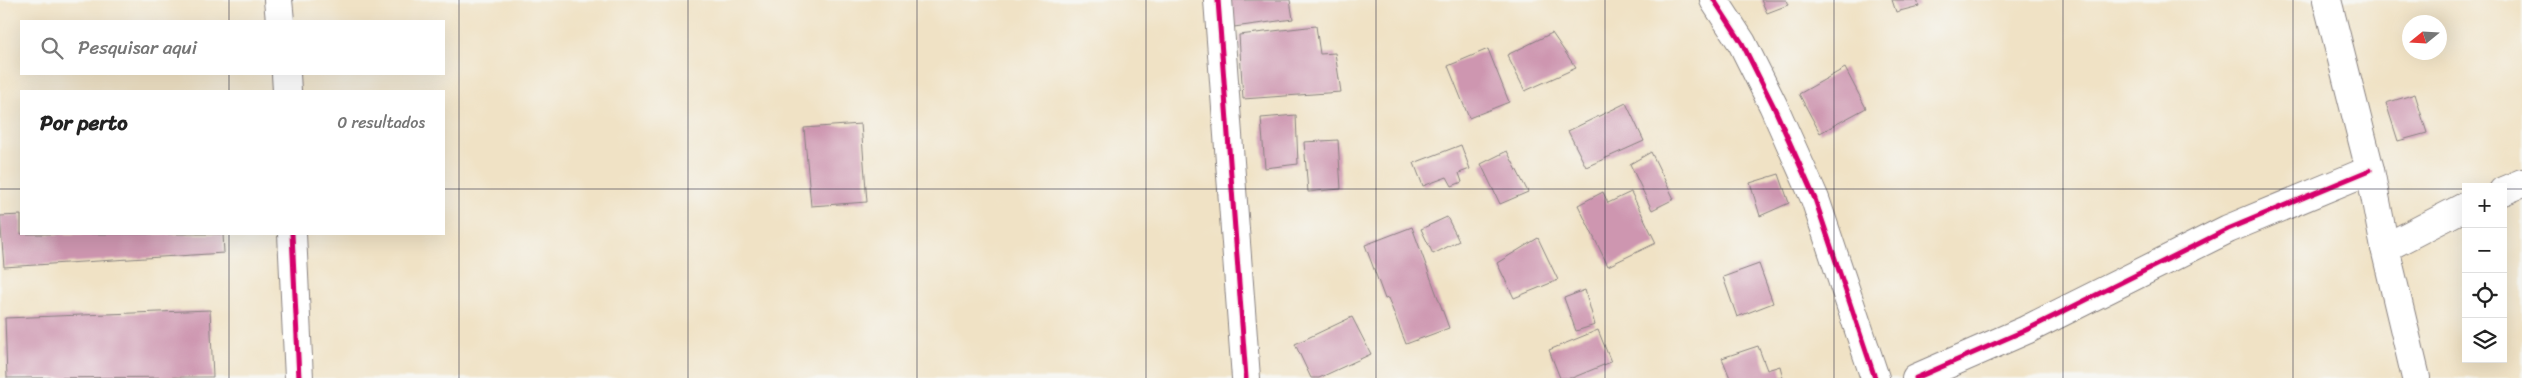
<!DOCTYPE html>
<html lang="pt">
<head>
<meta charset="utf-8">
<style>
	:root { --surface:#fff; --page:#f2f2f2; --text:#222; --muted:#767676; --line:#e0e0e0 }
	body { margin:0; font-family:Sriracha,sans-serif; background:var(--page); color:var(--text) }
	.controls { position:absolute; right:15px; bottom:15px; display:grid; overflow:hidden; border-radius:0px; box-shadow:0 5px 20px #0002 }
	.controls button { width:45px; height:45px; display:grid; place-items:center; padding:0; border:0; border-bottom:1px solid var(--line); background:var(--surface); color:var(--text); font:25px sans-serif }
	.compass { position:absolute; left:2402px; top:15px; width:45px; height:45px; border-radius:50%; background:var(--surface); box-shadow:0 5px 20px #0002; rotate:252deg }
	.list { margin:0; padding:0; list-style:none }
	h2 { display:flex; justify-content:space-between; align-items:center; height:65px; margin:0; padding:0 20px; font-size:21px }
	h2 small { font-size:16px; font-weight:400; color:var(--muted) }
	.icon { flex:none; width:28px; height:28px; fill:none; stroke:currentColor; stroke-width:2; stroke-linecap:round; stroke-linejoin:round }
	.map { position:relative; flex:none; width:2522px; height:378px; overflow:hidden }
	.search { position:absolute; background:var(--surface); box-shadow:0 5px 20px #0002; left:20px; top:20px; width:425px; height:55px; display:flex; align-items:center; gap:12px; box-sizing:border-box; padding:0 18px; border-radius:0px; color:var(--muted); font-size:19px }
	.panel { position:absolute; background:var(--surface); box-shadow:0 5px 20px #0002; left:20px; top:90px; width:425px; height:145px; border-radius:0px }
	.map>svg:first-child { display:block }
	.building { fill:#ce96b0 }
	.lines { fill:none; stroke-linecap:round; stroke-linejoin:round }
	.street-casing { stroke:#898280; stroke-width:30 }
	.primary-casing { stroke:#898280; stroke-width:30 }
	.street { stroke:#fff; stroke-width:28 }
	.primary { stroke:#fff; stroke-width:28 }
	.cycleway-casing { stroke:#f6f6f2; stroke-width:8 }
	.cycleway { stroke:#d6006c; stroke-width:5 }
	.grid { fill:none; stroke:#22223b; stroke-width:1; stroke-opacity:0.55 }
</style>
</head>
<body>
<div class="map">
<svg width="2522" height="378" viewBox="0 0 2522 378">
	<rect width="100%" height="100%" fill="#f6f6f2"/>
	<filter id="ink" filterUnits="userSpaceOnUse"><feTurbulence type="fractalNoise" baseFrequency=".02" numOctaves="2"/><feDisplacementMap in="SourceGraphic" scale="10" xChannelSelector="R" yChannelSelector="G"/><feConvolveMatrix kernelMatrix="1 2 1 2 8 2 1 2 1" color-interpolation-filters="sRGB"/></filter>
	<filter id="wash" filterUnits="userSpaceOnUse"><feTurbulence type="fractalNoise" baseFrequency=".0096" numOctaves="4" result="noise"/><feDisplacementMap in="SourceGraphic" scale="20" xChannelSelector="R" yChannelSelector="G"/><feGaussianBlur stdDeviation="1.12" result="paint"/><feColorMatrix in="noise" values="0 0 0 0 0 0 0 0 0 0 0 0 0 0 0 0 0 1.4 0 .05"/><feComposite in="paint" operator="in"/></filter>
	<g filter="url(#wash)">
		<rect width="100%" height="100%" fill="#f0e2c5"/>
		<g id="blocks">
			<path class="building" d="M1230 0H1290L1293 19 1234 27Z
				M1761 0H1786L1788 5 1767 13Z
				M1892 0H1917L1919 6 1896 12Z
				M1316 26 1320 54 1335 53 1341 92 1243 99 1239 35Z
				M1552 33 1576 68 1525 91 1507 55Z
				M1488 49 1509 102 1469 118 1448 66Z
				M1845 68 1866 108 1820 133 1799 94Z
				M2415 94 2427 133 2398 141 2386 103Z
				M1626 103 1644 141 1586 167 1568 131Z
				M1296 115 1298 164 1265 168 1261 118Z
				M861 124 867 202 811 206 804 128Z
				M1338 140 1341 189 1308 192 1304 142Z
				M1461 145 1470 169 1459 173 1462 182 1452 186 1447 177 1423 186 1414 163Z
				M1507 151 1528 192 1500 204 1481 164Z
				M1651 152 1674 199 1652 210 1630 164Z
				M1779 174 1789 203 1760 216 1750 183Z
				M1603 192 1608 203 1631 192 1656 243 1608 266 1578 205Z
				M21 215V234H223L224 253 4 267 0 216Z
				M1447 217 1459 241 1433 254 1421 229Z
				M1412 227 1449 328 1406 344 1388 298 1385 299 1365 245Z
				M1538 238 1558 280 1514 298 1497 263Z
				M1759 264 1773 303 1737 317 1723 277Z
				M1585 290 1595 325 1576 331 1564 298Z
				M210 310 213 377 7 378 5 318Z
				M1352 317 1371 354 1319 378H1311L1295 344Z
				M1598 330 1611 362 1572 378H1560L1549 350Z
				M1758 346 1767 370 1780 366 1783 378H1730L1722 358Z"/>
		</g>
	</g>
	<g filter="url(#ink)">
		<use href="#blocks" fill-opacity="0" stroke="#898280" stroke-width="1"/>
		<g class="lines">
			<g class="street-casing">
				<path id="street" d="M278 0 280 21
					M1218 0 1246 378
					M1714 0 1742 43 1773 105 1815 199 1875 378
					M286 74 287 91
					M2503 191 2522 183
					M292 234 299 378
					M2385 248 2466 206
					M1916 378 2026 330 2228 229 2370 170"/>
			</g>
			<g class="primary-casing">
				<path id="primary" d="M2327 0 2370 170 2385 248 2416 378"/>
			</g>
			<use href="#street" class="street"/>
			<use href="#primary" class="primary"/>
			<g class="cycleway-casing">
				<path id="cycleway" d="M1218 0 1246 378
					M1714 0 1742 43 1773 105 1815 199 1875 378
					M292 234 299 378
					M1916 378 2026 330 2228 229 2370 170"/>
			</g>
			<use href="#cycleway" class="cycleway"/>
		</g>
	</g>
	<path class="grid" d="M229 0V21M459 0V378M688 0V378M917 0V378M1146 0V378M1376 0V378M1605 0V378M1834 0V378M2063 0V378M2293 0V378M229 74V91M0 189H21M444 189H2466M2503 189H2522M229 234V378"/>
</svg>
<div class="controls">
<button>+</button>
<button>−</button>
<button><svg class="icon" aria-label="locate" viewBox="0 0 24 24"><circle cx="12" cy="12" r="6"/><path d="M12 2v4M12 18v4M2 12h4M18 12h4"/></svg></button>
<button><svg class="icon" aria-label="layers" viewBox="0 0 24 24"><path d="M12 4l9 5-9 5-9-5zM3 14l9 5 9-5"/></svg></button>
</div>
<svg class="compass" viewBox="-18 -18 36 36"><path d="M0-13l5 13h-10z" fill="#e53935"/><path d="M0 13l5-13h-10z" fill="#767676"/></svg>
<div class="search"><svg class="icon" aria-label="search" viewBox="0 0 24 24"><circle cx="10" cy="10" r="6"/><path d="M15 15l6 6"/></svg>Pesquisar aqui</div>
<section class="panel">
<h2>Por perto<small>0 resultados</small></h2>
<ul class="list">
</ul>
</section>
</div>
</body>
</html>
